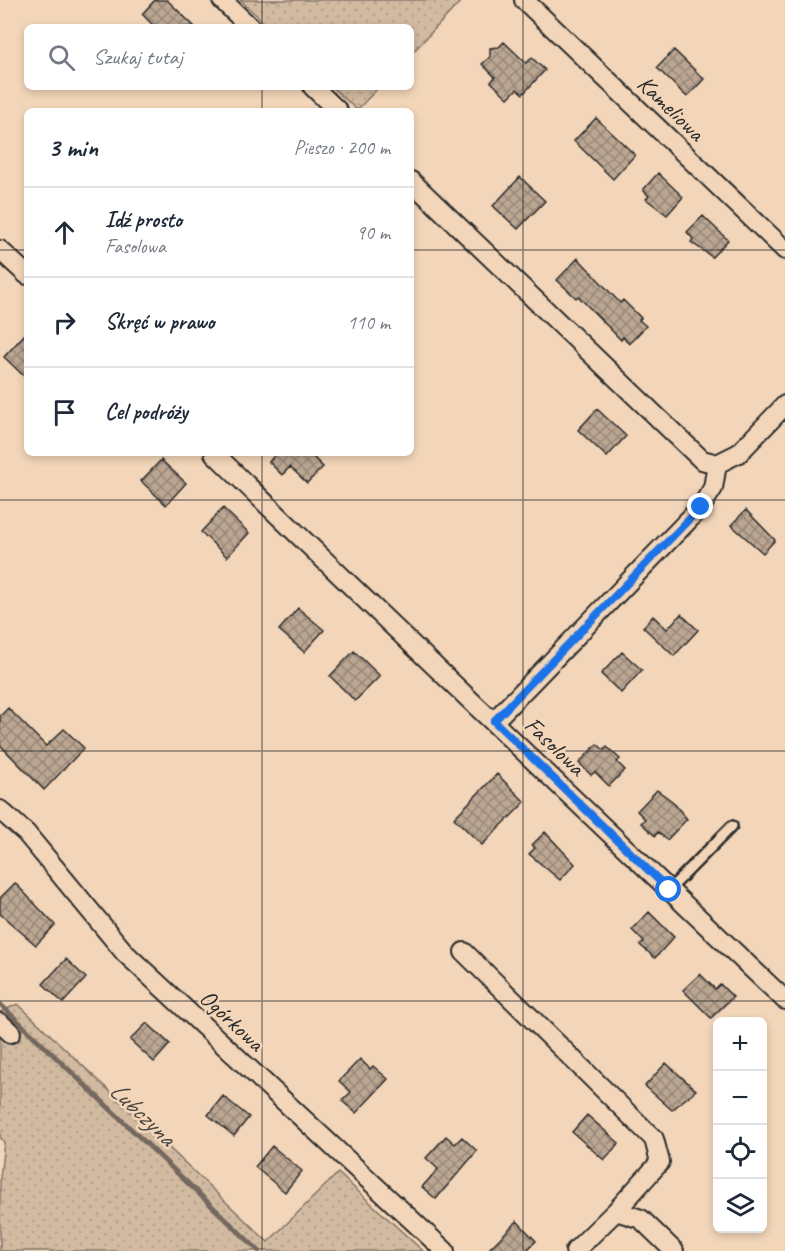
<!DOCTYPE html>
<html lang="pl">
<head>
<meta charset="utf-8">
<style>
	:root { --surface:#fff; --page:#f2f2f3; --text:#1f2937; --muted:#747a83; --line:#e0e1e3 }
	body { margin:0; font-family:Caveat,sans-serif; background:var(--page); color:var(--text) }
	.controls { position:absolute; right:18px; bottom:18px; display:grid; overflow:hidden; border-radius:9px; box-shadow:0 3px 9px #0003 }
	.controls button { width:54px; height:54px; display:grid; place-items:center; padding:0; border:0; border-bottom:2px solid var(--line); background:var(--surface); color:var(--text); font:30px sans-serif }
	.stop { position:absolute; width:18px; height:18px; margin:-14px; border:4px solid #1a73e8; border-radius:50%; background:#fff }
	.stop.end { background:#1a73e8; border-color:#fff; box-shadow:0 2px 6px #0008 }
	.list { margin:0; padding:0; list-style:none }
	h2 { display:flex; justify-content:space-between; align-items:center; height:78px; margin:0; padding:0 24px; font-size:26px }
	h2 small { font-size:20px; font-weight:400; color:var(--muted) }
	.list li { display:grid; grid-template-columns:39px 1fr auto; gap:18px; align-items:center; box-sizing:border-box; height:90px; padding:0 24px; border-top:2px solid var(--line) }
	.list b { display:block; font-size:22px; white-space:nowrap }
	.list p { margin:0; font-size:20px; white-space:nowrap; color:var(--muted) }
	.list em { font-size:20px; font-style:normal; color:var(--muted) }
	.icon { flex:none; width:33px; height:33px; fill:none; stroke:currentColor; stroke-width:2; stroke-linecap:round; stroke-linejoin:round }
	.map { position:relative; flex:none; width:785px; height:1251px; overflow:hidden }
	.search { position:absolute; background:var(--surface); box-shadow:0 3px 9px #0003; left:24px; top:24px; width:390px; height:66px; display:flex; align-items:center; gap:15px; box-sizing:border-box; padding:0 21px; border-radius:9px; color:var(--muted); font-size:22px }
	.panel { position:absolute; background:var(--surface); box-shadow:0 3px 9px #0003; left:24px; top:108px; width:390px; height:348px; border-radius:9px }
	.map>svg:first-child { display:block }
	.grass { fill:url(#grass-dots); stroke:#7e7266; stroke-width:1.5 }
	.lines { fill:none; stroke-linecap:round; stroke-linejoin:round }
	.stream { stroke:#74695e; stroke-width:5 }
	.building { fill:url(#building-cross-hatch); stroke:#2b2b2b; stroke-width:1.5 }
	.lane-casing { stroke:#2b2b2b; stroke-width:14 }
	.street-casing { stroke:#2b2b2b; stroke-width:22 }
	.lane { stroke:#f3d6b9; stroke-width:9 }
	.street { stroke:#f3d6b9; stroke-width:18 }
	.route { stroke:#1a73e8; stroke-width:8 }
	.grid { fill:none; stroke:#2b2b2b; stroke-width:1.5; stroke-opacity:0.55 }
	.labels { text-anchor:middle; stroke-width:5; stroke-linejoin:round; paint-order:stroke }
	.street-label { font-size:24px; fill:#2b2b2b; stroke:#f3d6b9 }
	.water-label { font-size:26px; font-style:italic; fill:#494540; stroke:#f3d6b9 }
</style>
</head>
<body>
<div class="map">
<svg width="785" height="1251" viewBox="0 0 785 1251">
	<defs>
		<pattern id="grass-dots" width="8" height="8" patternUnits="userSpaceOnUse" patternTransform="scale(1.5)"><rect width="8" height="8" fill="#d2baa1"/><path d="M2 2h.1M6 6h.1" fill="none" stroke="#b4a08b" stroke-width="1.8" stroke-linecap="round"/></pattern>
		<pattern id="building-cross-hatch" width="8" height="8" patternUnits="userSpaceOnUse" patternTransform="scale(1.5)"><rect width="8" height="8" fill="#bba692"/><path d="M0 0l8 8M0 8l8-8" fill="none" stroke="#988777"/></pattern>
	</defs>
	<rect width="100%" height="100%" fill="#f3d6b9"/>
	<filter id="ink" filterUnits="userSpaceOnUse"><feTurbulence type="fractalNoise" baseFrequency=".0167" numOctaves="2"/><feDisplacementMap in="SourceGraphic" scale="12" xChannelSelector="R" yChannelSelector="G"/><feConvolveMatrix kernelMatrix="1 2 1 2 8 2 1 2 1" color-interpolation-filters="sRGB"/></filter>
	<g filter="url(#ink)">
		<path class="grass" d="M240 0H462L411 54V27H269Z
			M332 87H379L357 110Z
			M18 1004 268 1242 338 1173 423 1251H0V1178L4 1142 0 1137V1012Z"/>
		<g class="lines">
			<path class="stream" d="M0 1004 259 1251"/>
		</g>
		<path class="building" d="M155 0H167L195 27H155L142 14Z
			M504 42 526 63 532 58 545 70 523 94 517 89 508 98 491 82 495 77 482 64 490 57V48L499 47Z
			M674 50 704 79 687 97 657 68Z
			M596 118 635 155 613 179 574 141Z
			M658 173 683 197 667 215 646 199 649 196 643 190Z
			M520 177 545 201 518 229 493 206Z
			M703 216 728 240 712 257 691 242 693 239 687 232Z
			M578 258 620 303 623 300 641 318 639 320 646 326 629 344 623 337 621 340 578 296 576 298 557 280Z
			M27 332V379L4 357Z
			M597 409 626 436 607 457 578 430Z
			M276 453H309L323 467 307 483 290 467 282 475 269 462Z
			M161 460 186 483 166 505 141 481Z
			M223 508 249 533 227 557 201 532Z
			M746 510 775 540 763 553 731 525Z
			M298 608 324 630 304 652 279 630Z
			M681 614 698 630 674 656 643 627 653 616 667 629Z
			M354 651 380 676 355 701 330 676Z
			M622 652 642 670 621 693 601 674Z
			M8 708 46 746 64 729 84 748 44 790 0 745V716Z
			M597 744 604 750 607 747 620 759 617 762 625 770 609 786 595 772 591 775 579 763Z
			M497 774 525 802 482 845 454 818Z
			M657 790 672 801 687 819 667 840 658 832 655 836 641 823 645 819 637 811Z
			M545 832 575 864 560 880 529 854 535 848 532 845Z
			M15 883 55 925 36 945 0 914V898Z
			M649 912 674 937 655 958 640 945 644 942 632 930Z
			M66 959 86 978 63 1003 43 984Z
			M700 974 715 989 720 984 733 997 711 1018 683 990Z
			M147 1023 170 1044 154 1062 130 1040Z
			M360 1059 370 1069 373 1066 388 1079 356 1113 342 1101 351 1092 339 1081Z
			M666 1063 696 1090 672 1110 645 1086Z
			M223 1096 249 1117 234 1136 208 1115Z
			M587 1115 619 1143 604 1160 572 1132Z
			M446 1136 455 1144 462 1137 477 1151 436 1199 422 1187 438 1169 426 1158Z
			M272 1146 302 1171 285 1192 255 1167Z
			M517 1221 536 1241 526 1251H487Z"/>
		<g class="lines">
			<g class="lane-casing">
				<path id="lane" d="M669 890 732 826"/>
			</g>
			<g class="street-casing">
				<path id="street" d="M222 0 250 27
					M524 0 785 250
					M313 87 338 111
					M411 181 702 460 717 464 739 453 785 405
					M0 250 27 275
					M214 453C402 637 594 818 785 1000
					M494 721 701 507 713 488 717 464
					M0 810 26 833 125 953 445 1251
					M464 952 654 1139 660 1162 616 1211
					M0 1023 11 1033
					M575 1251 616 1211 641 1219 674 1251"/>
			</g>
			<use href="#lane" class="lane"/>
			<use href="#street" class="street"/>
		</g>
	</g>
	<g class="lines" filter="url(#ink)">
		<path class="route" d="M669 890 494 721 701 507"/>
	</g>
	<path class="grid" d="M262 0V27M523 0V1251M262 87V111M0 250H27M411 250H785M262 453V1251M0 500H785M0 751H785M0 1001H785"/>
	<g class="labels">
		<g class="street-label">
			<text transform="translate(671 108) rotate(44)" y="8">Kameliowa</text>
			<text transform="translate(555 746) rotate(44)" y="8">Fasolowa</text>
			<text transform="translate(232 1020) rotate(43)" y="8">Ogórkowa</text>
		</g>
		<g class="water-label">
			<text transform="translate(143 1113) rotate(44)" y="9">Lubczyna</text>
		</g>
	</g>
</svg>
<div class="controls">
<button>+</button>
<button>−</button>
<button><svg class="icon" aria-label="locate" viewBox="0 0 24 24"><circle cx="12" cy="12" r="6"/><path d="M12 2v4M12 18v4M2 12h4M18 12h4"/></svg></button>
<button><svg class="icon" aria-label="layers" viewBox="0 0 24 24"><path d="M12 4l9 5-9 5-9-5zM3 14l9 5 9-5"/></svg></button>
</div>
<div class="stop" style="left:669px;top:890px"></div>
<div class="stop end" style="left:701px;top:507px"></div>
<div class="search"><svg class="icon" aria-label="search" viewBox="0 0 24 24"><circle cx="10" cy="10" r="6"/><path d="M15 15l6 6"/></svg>Szukaj tutaj</div>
<section class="panel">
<h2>3 min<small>Pieszo · 200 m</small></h2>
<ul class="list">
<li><svg class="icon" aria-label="ahead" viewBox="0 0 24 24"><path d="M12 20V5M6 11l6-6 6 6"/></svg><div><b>Idź prosto</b><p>Fasolowa</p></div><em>90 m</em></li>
<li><svg class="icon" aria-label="right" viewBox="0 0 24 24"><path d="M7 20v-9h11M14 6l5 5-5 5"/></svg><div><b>Skręć w prawo</b></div><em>110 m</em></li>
<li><svg class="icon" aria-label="arrive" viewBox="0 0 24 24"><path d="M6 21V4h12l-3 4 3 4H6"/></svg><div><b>Cel podróży</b></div></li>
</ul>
</section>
</div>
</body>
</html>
